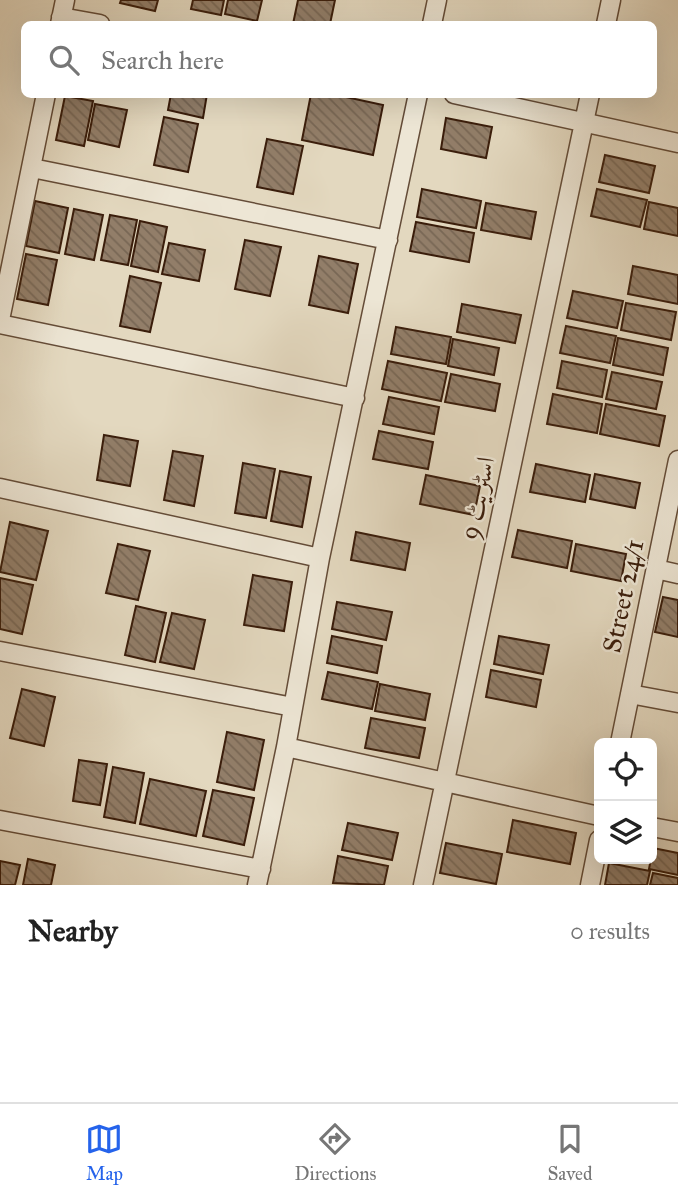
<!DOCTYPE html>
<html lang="en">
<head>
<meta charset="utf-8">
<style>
	:root { --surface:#fff; --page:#f6f6f6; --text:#222; --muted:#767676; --line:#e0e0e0; --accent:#2563eb }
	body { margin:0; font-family:"IM FELL Great Primer",Amiri,serif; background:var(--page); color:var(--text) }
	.controls { position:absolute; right:21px; bottom:21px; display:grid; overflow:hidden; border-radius:10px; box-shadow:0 7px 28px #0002 }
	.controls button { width:63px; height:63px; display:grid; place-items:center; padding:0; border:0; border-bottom:2px solid var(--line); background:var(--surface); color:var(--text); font:35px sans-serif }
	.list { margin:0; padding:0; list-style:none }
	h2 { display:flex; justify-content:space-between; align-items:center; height:91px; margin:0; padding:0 28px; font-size:30px }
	h2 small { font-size:23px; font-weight:400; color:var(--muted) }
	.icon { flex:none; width:38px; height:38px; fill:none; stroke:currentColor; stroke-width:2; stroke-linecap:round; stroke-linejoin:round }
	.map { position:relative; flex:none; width:678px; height:885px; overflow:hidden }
	.search { position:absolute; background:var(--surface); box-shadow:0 7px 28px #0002; left:21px; right:21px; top:21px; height:77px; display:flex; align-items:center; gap:18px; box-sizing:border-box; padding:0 24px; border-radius:10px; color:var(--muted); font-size:26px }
	.sheet { height:217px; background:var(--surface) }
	nav { display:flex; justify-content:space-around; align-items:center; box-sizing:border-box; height:98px; border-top:2px solid var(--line); background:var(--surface); font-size:19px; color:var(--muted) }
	nav a { display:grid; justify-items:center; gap:4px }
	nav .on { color:var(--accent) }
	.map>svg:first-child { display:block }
	.building { fill:url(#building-back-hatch); stroke:#3a1d0b; stroke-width:2 }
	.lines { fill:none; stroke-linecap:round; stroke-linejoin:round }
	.minor-casing { stroke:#644c38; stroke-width:21 }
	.minor { stroke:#ede6d5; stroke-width:18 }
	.labels { text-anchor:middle; stroke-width:5; stroke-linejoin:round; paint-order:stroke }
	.street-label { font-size:26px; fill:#3a1d0b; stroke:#ede6d5 }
</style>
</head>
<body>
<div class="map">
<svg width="678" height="885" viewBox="0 0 678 885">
	<defs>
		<pattern id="building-back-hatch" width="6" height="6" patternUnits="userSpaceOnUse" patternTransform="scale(1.75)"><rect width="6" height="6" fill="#927e69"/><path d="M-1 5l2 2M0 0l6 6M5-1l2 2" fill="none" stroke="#786755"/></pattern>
	</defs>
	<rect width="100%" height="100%" fill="#e3d8bf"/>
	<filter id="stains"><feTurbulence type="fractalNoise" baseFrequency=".00286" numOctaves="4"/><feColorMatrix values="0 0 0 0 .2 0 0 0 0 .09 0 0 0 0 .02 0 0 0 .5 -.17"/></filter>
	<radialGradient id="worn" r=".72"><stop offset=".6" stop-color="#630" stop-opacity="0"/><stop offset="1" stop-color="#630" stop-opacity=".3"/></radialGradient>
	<path class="building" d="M121 0H158L155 11 120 3Z
		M193 0H224L221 15 191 9Z
		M228 0H262L257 21 225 14Z
		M298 0H335L330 24H293Z
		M171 94H207L203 118 168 110Z
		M311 94H332L383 105 373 155 302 140Z
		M65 96 93 101 84 146 56 140Z
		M95 104 127 110 119 147 88 140Z
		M164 117 198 124 188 172 154 165Z
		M446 118 492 127 486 158 441 149Z
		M267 139 303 146 293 194 257 187Z
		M605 155 655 166 649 193 599 182Z
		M422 189 481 201 476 228 417 217Z
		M597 189 647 200 640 227 591 216Z
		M35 201 68 208 59 253 26 246Z
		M649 202 678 208V236L644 229Z
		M486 203 536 212 531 239 481 230Z
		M74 209 103 215 94 260 65 254Z
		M110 215 137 220 128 265 101 260Z
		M140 221 167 227 158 272 131 266Z
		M416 222 474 233 469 262 410 251Z
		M245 240 281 247 270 296 235 289Z
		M169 243 205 250 199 281 162 274Z
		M26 254 57 260 48 305 17 299Z
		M319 256 358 264 348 313 309 305Z
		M633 266 678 275V304L628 294Z
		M130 276 161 283 150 332 120 326Z
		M573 291 623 301 617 328 567 318Z
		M626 303 676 312 671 340 621 330Z
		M462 304 521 315 515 343 457 332Z
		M566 326 616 336 610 363 560 353Z
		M396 327 451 337 446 364 391 354Z
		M618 338 668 348 663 375 613 365Z
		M453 339 499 348 494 375 448 366Z
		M388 361 447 373 441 401 382 389Z
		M562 361 607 370 602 397 557 388Z
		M612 372 662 382 656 409 606 399Z
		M451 374 500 384 495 411 445 402Z
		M553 394 602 404 597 433 547 424Z
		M389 397 439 407 434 434 383 424Z
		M606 404 665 416 659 446 600 434Z
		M379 431 433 442 428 469 373 459Z
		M104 435 138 441 130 486 97 480Z
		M173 451 203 456 194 506 164 500Z
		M243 463 275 469 266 518 235 513Z
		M536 464 590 475 585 502 530 492Z
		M280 471 311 477 302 527 271 521Z
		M595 474 640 483 635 508 590 499Z
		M426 475 480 486 474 515 420 504Z
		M10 522 48 531 36 580 0 572Z
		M518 530 572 541 567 568 512 557Z
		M356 532 410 543 405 570 351 560Z
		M118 544 150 551 138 600 106 593Z
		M576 544 626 554 621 581 571 571Z
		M253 575 292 582 284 631 244 625Z
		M0 578 33 585 22 634 0 629Z
		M663 597 678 600V637L655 632Z
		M337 602 392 612 386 640 332 629Z
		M136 606 166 613 155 662 125 655Z
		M172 613 205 620 194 669 160 662Z
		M332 636 382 646 377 673 327 663Z
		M499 636 549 645 543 674 494 664Z
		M491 670 541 680 536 707 486 697Z
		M328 672 378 682 372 709 322 699Z
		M380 684 430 694 425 720 375 711Z
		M22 689 55 697 44 746 10 738Z
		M371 718 425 728 419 758 365 748Z
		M227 732 264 740 254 790 217 782Z
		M79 760 107 764 100 805 73 801Z
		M113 767 144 773 135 823 104 817Z
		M150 779 206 791 196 836 140 824Z
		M213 790 254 798 244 845 203 836Z
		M513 820 576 833 570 864 507 852Z
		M348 823 398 833 392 860 342 850Z
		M446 843 502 854 496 884 440 873Z
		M653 848 678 853V875L649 869Z
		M338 856 388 866 384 885 333 883Z
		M28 859 55 865 51 885H23Z
		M0 861 20 865 15 885H0Z
		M609 863 650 871 647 885H605Z
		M653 873 678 878V885H650Z"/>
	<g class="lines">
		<g class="minor-casing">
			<path id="minor" d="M61 17 100 24
				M60 24 65 0
				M432 24 437 0
				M606 24 611 0
				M454 94 678 143
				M32 168 388 240
				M0 320 46 94
				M0 324 355 398
				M0 488 320 558
				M656 569 678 574
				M0 651 293 707
				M630 694 678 703
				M620 743 678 460
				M286 747 599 816
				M0 820 261 869
				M652 827 678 832
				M257 885 286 747 320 558 418 94
				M423 885 590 94
				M590 885 599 840"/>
		</g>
		<use href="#minor" class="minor"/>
	</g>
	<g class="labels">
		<g class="street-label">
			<text transform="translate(477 498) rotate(-78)" y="9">اسٹریٹ 9</text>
			<text transform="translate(623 596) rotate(-78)" y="9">Street 24/1</text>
		</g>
	</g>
	<rect width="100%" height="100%" filter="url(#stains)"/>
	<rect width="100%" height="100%" fill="url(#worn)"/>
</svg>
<div class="controls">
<button><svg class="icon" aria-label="locate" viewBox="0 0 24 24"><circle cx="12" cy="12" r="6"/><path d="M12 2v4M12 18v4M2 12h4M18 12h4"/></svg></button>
<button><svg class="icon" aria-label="layers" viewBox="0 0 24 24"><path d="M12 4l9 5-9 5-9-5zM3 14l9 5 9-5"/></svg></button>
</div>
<div class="search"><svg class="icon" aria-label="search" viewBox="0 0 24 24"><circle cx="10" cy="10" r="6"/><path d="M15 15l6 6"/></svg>Search here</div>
</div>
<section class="sheet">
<h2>Nearby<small>0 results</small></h2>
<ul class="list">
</ul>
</section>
<nav>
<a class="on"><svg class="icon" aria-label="map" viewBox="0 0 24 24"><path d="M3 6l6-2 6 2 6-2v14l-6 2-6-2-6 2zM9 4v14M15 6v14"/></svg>Map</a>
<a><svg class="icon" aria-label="directions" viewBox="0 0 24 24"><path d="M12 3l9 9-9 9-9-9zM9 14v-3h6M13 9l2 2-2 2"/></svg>Directions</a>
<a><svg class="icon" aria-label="saved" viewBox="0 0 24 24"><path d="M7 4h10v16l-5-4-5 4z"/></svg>Saved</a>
</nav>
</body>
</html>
